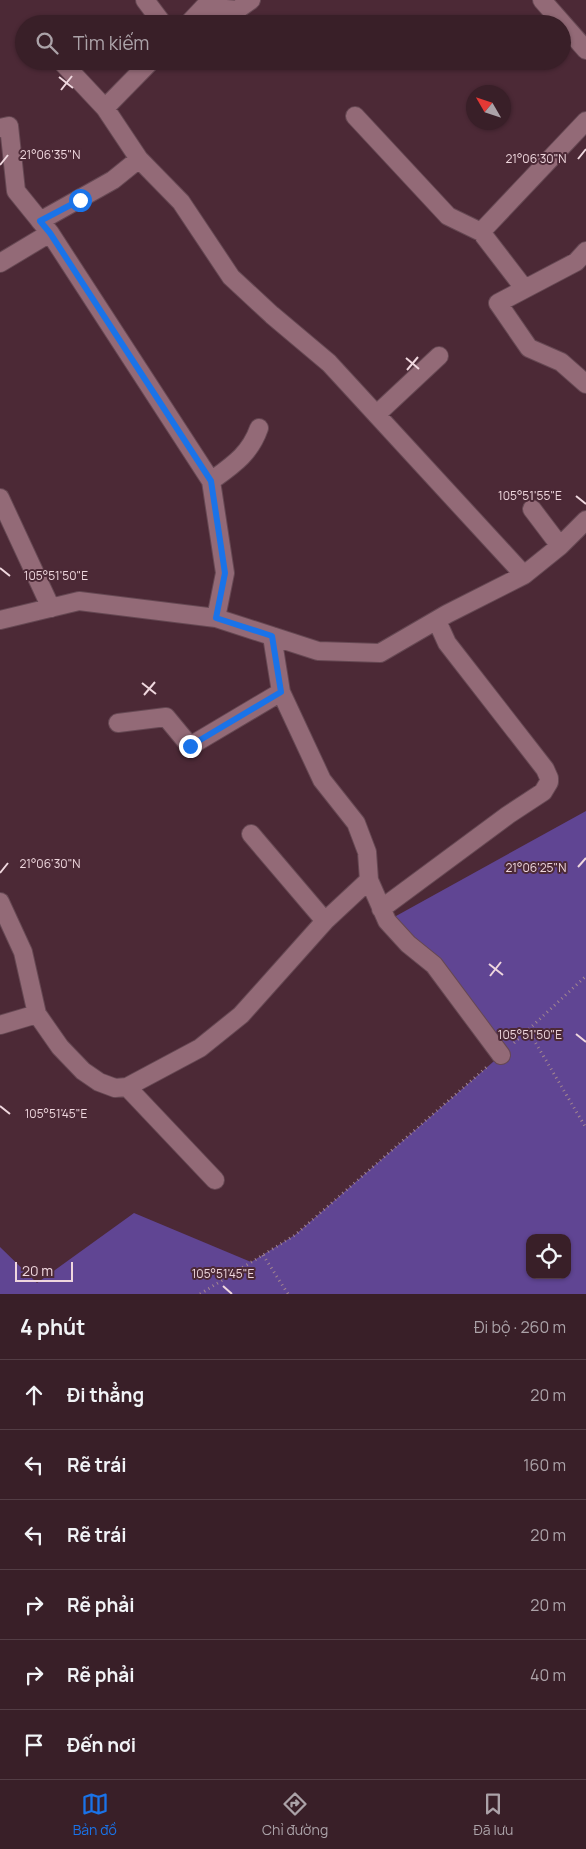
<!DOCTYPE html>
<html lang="vi">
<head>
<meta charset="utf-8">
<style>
	:root { --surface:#391f28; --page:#402730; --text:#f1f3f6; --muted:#aba2a8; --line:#533d45; --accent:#1a73e8 }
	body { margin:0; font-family:Manrope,sans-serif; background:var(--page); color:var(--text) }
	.controls { position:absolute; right:15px; bottom:15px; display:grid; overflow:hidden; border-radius:10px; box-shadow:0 1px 4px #0004 }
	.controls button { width:45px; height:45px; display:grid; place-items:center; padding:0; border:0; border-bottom:1px solid var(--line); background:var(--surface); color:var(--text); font:25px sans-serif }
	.compass { position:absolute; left:466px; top:85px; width:45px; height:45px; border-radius:50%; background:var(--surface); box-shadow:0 1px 4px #0004; rotate:309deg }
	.scale { position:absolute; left:15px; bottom:12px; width:58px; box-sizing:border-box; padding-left:5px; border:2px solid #efd7de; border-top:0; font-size:14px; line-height:18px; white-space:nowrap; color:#efd7de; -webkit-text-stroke:4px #4c2936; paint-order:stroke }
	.stop { position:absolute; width:15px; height:15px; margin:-11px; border:4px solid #1a73e8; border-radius:50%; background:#fff }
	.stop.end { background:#1a73e8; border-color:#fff; box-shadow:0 1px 5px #0008 }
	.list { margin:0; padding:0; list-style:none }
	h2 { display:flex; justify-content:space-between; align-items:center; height:65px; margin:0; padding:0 20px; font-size:21px }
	h2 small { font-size:16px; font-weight:400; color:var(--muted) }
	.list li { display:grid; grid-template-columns:32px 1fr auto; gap:15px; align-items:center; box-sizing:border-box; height:70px; padding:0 20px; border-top:1px solid var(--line) }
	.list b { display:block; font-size:19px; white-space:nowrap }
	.list em { font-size:16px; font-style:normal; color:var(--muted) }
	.icon { flex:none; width:28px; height:28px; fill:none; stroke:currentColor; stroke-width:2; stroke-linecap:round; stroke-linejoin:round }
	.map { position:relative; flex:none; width:586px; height:1294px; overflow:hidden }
	.search { position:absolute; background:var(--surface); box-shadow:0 1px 4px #0004; left:15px; right:15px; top:15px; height:55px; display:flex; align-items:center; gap:12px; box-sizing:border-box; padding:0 18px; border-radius:28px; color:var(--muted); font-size:19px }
	.sheet { height:485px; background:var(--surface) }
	nav { display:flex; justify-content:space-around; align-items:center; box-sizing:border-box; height:70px; border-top:1px solid var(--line); background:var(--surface); font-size:14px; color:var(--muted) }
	nav a { display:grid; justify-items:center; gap:2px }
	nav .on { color:var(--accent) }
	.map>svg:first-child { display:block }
	.green { fill:#604593; fill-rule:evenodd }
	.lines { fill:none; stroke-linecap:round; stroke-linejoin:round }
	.street-casing { stroke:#664853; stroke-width:20 }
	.path { stroke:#a3868f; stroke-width:3; stroke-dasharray:1 4; stroke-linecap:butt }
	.street { stroke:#936a77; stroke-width:18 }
	.route { stroke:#1a73e8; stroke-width:6 }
	.ticks { fill:none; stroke:#efd7de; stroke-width:2 }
	.ticks-label { font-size:12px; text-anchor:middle; fill:#efd7de; stroke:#4c2936; stroke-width:4; stroke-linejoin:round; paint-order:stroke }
</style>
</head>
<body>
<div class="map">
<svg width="586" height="1294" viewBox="0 0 586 1294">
	<rect width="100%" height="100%" fill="#4c2936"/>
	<path class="green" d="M586 811V1294H0V1247L37 1283 134 1213 251 1262 295 1235 501 1055 387 921ZM530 1238H567V1275H530Z"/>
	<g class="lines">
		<g class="street-casing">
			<path id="street" d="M145 0 163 24
				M542 0 586 50
				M188 24 204 7 237 10 251 0
				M61 61 105 108 139 159 181 202 231 277 272 315 329 363 524 575
				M105 108 151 61
				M355 116 448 216 481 232 524 288
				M0 128 9 126 16 191 50 233 211 481 225 573 216 618
				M40 221 113 180 139 159
				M481 232 586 121
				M586 251 576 262 498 303 529 348 561 362 586 384
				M0 263 50 233
				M377 414 439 356
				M211 481C233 465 250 454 259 428
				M0 498 51 608
				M532 509 560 546
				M0 620 79 601 216 618 318 651 380 653 447 614 524 575 560 546 586 520
				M272 636 281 692 322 780 356 823 367 852 369 880 387 921 408 944 434 965 501 1055
				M118 723 166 717 190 746 281 692
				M251 834 325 921
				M0 902 23 952 37 1014 60 1047 83 1071 99 1082 115 1088 127 1087 200 1048 241 1015 325 921 369 880
				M381 909 508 815 543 792 549 782V778L545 769 447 643 437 621
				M0 1025 37 1014
				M127 1087 215 1180"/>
		</g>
		<path class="path" d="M528 1030 586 1128
			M514 1043 586 976
			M263 1255 288 1294
			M200 1294 295 1235 489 1065"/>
		<use href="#street" class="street"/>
	</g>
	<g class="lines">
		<path class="route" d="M80 200 40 221 50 233 211 481 225 573 216 618 272 636 281 692 190 746"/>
	</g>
	<path class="ticks" d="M59 77 73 88M61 90 72 76M578 159 586 149M0 165 8 155M406 358 419 369M407 370 418 357M576 496 586 504M0 568 10 576M142 683 156 694M144 695 155 682M578 867 586 858M0 873 8 863M489 964 503 975M490 976 501 962M576 1034 586 1042M0 1106 10 1114M223 1286 232 1294"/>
	<g class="ticks-label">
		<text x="50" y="159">21°06'35"N</text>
		<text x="536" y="163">21°06'30"N</text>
		<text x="530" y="500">105°51'55"E</text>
		<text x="56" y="580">105°51'50"E</text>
		<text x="50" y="868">21°06'30"N</text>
		<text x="536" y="872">21°06'25"N</text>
		<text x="530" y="1039">105°51'50"E</text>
		<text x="56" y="1118">105°51'45"E</text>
		<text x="223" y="1278">105°51'45"E</text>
	</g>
</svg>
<div class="controls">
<button><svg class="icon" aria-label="locate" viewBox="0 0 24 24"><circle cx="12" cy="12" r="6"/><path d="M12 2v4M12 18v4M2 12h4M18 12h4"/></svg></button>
</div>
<svg class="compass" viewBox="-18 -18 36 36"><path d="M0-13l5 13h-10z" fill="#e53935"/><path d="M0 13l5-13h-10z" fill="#aba2a8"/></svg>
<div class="scale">20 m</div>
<div class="stop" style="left:80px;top:200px"></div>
<div class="stop end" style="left:190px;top:746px"></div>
<div class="search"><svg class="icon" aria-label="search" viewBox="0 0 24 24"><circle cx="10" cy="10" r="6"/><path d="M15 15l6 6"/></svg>Tìm kiếm</div>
</div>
<section class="sheet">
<h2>4 phút<small>Đi bộ · 260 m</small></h2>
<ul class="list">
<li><svg class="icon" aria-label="ahead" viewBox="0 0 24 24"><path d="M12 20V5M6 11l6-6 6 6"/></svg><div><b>Đi thẳng</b></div><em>20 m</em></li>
<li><svg class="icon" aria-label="left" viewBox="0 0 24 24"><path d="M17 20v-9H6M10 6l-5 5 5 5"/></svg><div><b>Rẽ trái</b></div><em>160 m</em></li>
<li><svg class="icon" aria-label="left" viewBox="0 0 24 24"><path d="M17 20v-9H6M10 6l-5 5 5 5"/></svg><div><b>Rẽ trái</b></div><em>20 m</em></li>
<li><svg class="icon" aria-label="right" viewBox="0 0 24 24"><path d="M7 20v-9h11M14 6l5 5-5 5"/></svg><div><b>Rẽ phải</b></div><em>20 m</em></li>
<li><svg class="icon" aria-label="right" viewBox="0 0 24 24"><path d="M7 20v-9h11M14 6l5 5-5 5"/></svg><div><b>Rẽ phải</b></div><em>40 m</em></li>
<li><svg class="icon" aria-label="arrive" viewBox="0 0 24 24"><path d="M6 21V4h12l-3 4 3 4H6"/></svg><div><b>Đến nơi</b></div></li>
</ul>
</section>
<nav>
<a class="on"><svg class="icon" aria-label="map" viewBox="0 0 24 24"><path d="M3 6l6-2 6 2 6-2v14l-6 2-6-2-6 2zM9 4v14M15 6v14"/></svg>Bản đồ</a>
<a><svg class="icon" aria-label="directions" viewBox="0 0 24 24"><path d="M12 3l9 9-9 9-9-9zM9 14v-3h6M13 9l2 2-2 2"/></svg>Chỉ đường</a>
<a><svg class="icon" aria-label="saved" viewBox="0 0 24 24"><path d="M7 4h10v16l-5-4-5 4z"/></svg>Đã lưu</a>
</nav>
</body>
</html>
